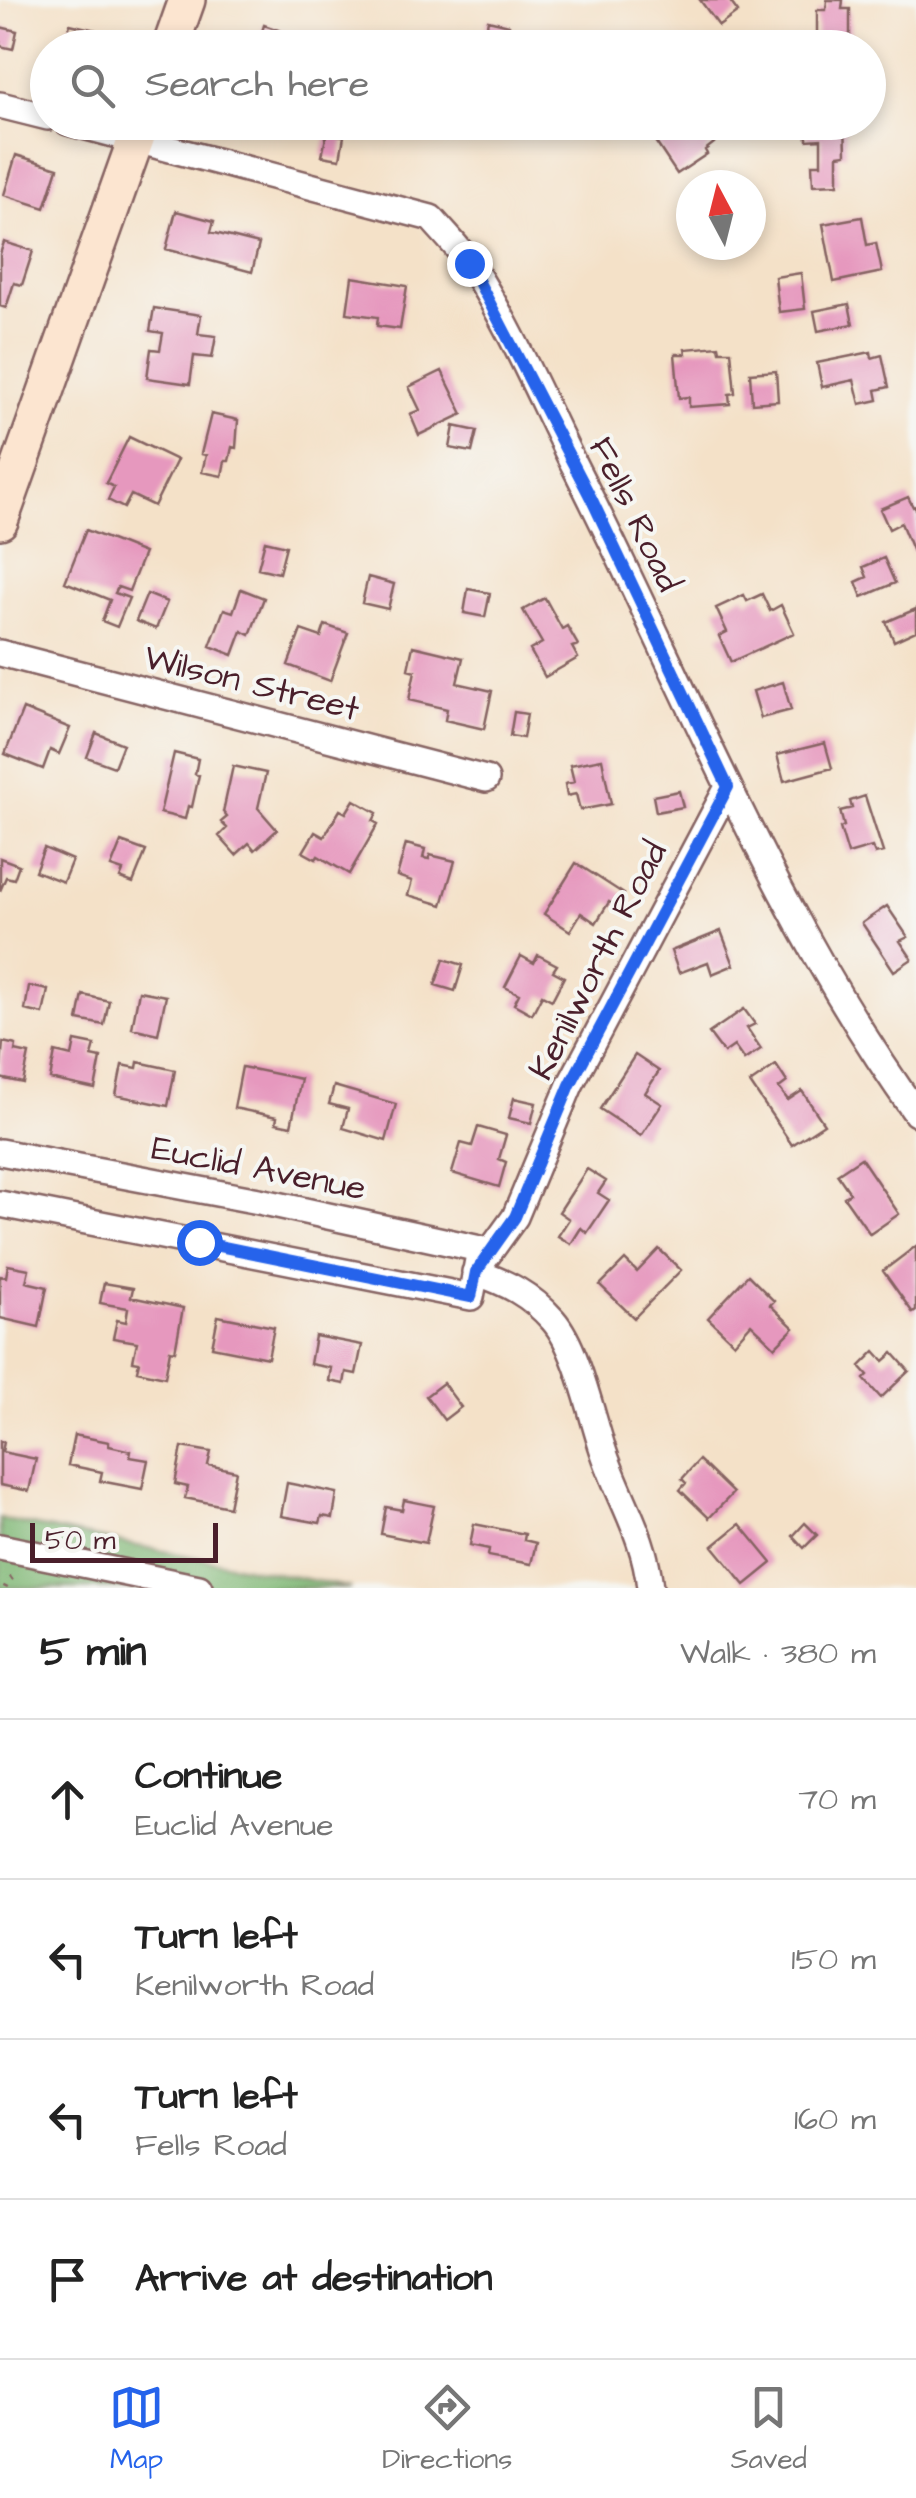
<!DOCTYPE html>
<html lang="en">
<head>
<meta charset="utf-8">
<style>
	:root { --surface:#fff; --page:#f2f2f2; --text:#222; --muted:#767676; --line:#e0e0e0; --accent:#2563eb }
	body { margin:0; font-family:"Architects Daughter",sans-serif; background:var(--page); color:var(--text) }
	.compass { position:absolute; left:676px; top:170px; width:90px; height:90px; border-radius:50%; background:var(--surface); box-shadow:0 5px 15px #0003; rotate:353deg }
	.scale { position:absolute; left:30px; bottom:25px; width:188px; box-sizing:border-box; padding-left:10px; border:5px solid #4a1f2b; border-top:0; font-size:28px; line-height:35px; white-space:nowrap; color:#4a1f2b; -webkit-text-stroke:8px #f6f6f2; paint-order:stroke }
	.stop { position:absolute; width:30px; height:30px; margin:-22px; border:8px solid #2563eb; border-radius:50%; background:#fff }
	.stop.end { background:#2563eb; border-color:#fff; box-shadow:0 2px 10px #0008 }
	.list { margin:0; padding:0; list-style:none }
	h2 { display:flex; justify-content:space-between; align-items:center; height:130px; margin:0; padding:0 40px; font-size:42px }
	h2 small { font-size:32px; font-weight:400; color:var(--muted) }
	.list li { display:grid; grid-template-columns:65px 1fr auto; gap:30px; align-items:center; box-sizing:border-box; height:160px; padding:0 40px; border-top:2px solid var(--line) }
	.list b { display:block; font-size:38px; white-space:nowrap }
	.list p { margin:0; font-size:32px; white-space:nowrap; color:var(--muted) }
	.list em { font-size:32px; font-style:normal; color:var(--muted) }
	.icon { flex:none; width:55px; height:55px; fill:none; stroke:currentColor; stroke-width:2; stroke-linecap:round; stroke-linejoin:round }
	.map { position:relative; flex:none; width:916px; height:1588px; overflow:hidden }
	.search { position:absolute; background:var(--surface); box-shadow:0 5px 15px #0003; left:30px; right:30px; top:30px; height:110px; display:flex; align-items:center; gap:25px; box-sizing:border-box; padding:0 35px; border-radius:55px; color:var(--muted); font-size:38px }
	.sheet { height:770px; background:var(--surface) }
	nav { display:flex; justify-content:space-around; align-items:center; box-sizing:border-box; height:140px; border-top:2px solid var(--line); background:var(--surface); font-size:28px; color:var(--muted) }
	nav a { display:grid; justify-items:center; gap:5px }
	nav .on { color:var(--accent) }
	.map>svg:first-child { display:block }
	.forest { fill:#7fb774; stroke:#646b50; stroke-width:2.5 }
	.building { fill:#e698be }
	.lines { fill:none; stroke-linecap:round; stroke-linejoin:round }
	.minor-casing { stroke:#866362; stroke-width:30 }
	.secondary-casing { stroke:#866362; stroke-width:40 }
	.path { stroke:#866362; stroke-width:5; stroke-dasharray:2.5 8; stroke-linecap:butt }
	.minor { stroke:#fff; stroke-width:25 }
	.secondary { stroke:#fce5d0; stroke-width:35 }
	.route { stroke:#2563eb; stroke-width:12 }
	.labels { text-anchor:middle; stroke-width:8; stroke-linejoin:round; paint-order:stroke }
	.street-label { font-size:35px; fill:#4a1f2b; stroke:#f6f6f2 }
</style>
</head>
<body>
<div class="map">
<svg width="916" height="1588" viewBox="0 0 916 1588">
	<rect width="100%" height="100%" fill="#f6f6f2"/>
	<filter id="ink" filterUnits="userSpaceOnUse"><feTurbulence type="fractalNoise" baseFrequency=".01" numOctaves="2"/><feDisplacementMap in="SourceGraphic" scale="20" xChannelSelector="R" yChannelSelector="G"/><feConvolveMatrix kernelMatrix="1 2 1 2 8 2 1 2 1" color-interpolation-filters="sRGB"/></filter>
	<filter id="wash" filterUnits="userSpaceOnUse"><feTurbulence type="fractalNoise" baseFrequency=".0048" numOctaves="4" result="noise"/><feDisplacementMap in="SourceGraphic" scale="40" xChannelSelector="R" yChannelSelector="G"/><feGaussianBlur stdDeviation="2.25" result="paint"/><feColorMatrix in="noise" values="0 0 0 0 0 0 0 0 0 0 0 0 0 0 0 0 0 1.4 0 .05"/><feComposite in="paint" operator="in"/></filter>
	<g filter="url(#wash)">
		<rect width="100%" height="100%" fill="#f4e1c8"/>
		<path class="forest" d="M0 1519 351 1588H0Z"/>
		<g id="blocks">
			<path class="building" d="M700 0H729L738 12 719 26Z
				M827 0H843L842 9H850V38H837V48H817V10H826Z
				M488 20 509 25V48L483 47Z
				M70 24 104 32 100 48H64Z
				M264 25 287 33 284 44 292 48H257Z
				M0 27 17 31 13 49 0 46Z
				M423 122H461L459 131Z
				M677 122H683L688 130 700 122 714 143 705 150 707 154 677 174 653 138Z
				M845 122 846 154 838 155V184L813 185 812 164H821V139L807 140 806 123Z
				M327 133 344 136 340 159 322 156Z
				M16 155 58 168 45 208 4 195Z
				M176 211 214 221 211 232 259 244 252 272 166 249Z
				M862 217 867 245 876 243 882 272 834 282 823 224Z
				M4 242 33 251 22 285 14 283 6 308 0 306V254Z
				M801 273 805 309 779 312 775 277Z
				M352 277 407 286 400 329 377 326 378 317 347 313Z
				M849 304 853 324 818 331 814 311Z
				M154 308 201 315 198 334 216 336 212 358 194 356 190 384 147 378 151 349 160 350 163 333 150 331Z
				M719 346 720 351H731L735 393 729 394 730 404 689 407V397L679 398 675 354H686L685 349Z
				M871 352 872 358 882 355 889 387 876 390 878 400 860 404 854 380 822 387 817 363Z
				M442 371 463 414 419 435 410 414 420 410 409 387Z
				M776 371 778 401 752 403 750 373Z
				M211 414 238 420 236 448 232 447 229 461H225L222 476 202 472 206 455 201 454Z
				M454 426 477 431 472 452 450 448Z
				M129 437 177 460 154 506 131 495 124 508 108 500 114 487 106 483Z
				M908 497 913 507 916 506V550L913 552 901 523 889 529 880 509Z
				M86 530 144 553 129 591 118 587 115 593 129 598 117 627 102 621 110 600 65 582Z
				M265 541 286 546 279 573 258 568Z
				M884 558 895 583 862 597 856 582 867 577 863 567Z
				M368 577 394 584 388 609 362 603Z
				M241 589 264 598 250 635 242 631 233 655 210 646 224 609 233 612Z
				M468 589 490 593 485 617 464 613Z
				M147 594 167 602 156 629 136 621Z
				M762 594 770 611 781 605 794 633 731 662 719 636 727 632 716 608 744 595 747 601Z
				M545 598 562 629 567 626 578 645 572 647 578 658 545 677 530 650 542 643 523 610Z
				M916 609V631L894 641 886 622Z
				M325 625 348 633 330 681 288 665 301 630 321 637Z
				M413 646 463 658 457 683 492 691 484 729 445 720 447 709 409 700 415 671 408 669Z
				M783 682 791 710 761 718 753 691Z
				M23 709 70 728 59 754 50 750 43 769 5 754Z
				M514 712 527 714 523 738 510 736Z
				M96 733 123 744 114 767 87 757Z
				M825 743 832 768 784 781 777 755Z
				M174 753 198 759 195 774 199 775 192 807 188 806 185 819 160 813Z
				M602 759 611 804 580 810 576 794 567 796 565 784 574 782 570 765Z
				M233 766 266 773 258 808 277 830 255 850 249 843 236 855 219 836 227 828 221 822 227 817 223 812Z
				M679 791 683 807 656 812 653 796Z
				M865 796 883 852 875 854 872 847 848 854 840 828 844 826 840 811 852 808 850 801Z
				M354 800 377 813 373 821 378 824 349 874 318 856 316 859 303 852 315 832 324 837 340 810 346 813Z
				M121 842 146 851 133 883 120 878 123 871 111 867Z
				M406 844 425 849 423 858 429 859 430 855 455 861 442 905 408 895 412 881 397 876Z
				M44 848 72 860 63 882 35 871Z
				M0 858 19 865 14 879 6 877 0 891Z
				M576 863 624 894 616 906 609 902 596 923 581 913 570 931 544 914Z
				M887 906 908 937 900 941 912 959 894 971 862 923Z
				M721 931 734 965 712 974 708 962 679 973 671 951Z
				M538 955 557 965 553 971 564 977 552 1000 542 995 532 1014 514 1004 519 994 505 987 521 956 534 963Z
				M444 959 463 965 455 991 435 985Z
				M29 986 48 990 43 1014 25 1010Z
				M139 991 166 996 158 1034 132 1028Z
				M83 995 109 1001 104 1025 78 1020Z
				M744 1009 755 1024 747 1028 761 1049 744 1060 734 1046 724 1053 709 1033Z
				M75 1041 95 1045 92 1056 101 1058 95 1089 50 1079 55 1052 72 1056Z
				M3 1042 16 1045 15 1051 29 1054 23 1083 0 1078Z
				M635 1055 659 1071 645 1093 662 1104 641 1136 600 1109Z
				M138 1062 175 1070 168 1106 116 1095 122 1065 137 1068Z
				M776 1065 787 1082 779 1088 788 1100 802 1091 824 1124 792 1145 750 1083Z
				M242 1067 301 1079 291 1126 276 1123 277 1117 234 1108Z
				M334 1086 396 1104 386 1141 343 1128 348 1109 329 1104Z
				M514 1098 536 1103 531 1123 509 1118Z
				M478 1127 506 1135 499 1159 506 1162 499 1187 452 1173 461 1143 472 1146Z
				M861 1158 899 1214 870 1234 844 1197 850 1193 837 1174Z
				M587 1169 606 1181 598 1193 609 1200 587 1233 581 1228 571 1244 558 1236 569 1219 559 1212Z
				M916 1246V1311L913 1313 883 1271Z
				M659 1249 681 1270 634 1318 600 1285 625 1260 637 1272Z
				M8 1265 29 1269 26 1282 47 1287 39 1327 0 1318V1276L6 1277Z
				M748 1275 774 1301 770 1305 794 1328 775 1347 751 1324 734 1343 708 1318Z
				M104 1283 133 1288 131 1297 183 1308 175 1351 170 1350 165 1377 137 1371 139 1362 133 1361 137 1342 113 1338 117 1320 126 1322 128 1308 100 1303Z
				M218 1316 274 1327 268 1358 212 1347Z
				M315 1336 362 1345 356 1374 346 1372 344 1384 329 1381 331 1368 310 1364Z
				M875 1351 884 1361 893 1353 909 1371 881 1398 864 1379 868 1375 860 1366Z
				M443 1383 461 1407 444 1420 426 1396Z
				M74 1435 109 1442V1446L131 1451 130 1457 148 1460 142 1489 100 1481 102 1472 68 1465Z
				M0 1441 4 1442 2 1452 36 1459 29 1491 0 1485Z
				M182 1447 211 1452 208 1465 236 1471 229 1507 185 1498 188 1487 175 1484Z
				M699 1460 733 1493 709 1518 680 1490 686 1483 682 1479Z
				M287 1483 337 1493 333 1518 322 1516 320 1523 281 1516Z
				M404 1500 434 1506 426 1543 381 1534 386 1507 402 1510Z
				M805 1523 817 1535 804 1548 793 1536Z
				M474 1524 525 1534 524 1540 536 1543 531 1564 488 1556 489 1549 470 1545Z
				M740 1524 772 1563 745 1585 713 1546Z"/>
		</g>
	</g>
	<g filter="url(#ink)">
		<use href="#blocks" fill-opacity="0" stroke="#866362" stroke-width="2.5"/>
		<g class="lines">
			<g class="minor-casing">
				<path id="minor" d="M0 105 48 117
					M68 122 431 218C444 233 459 248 470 264 509 324 542 401 574 465 685 683 773 914 916 1113
					M0 653 486 779
					M0 1152 259 1201 480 1249 471 1297 0 1204
					M478 1268 515 1217 570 1085 728 787
					M475 1272C507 1283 530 1294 553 1320 577 1347 591 1414 603 1450 619 1499 645 1535 650 1588
					M0 1547 199 1588"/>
			</g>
			<g class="secondary-casing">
				<path id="secondary" d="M170 48 187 0
					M0 521 142 122"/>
			</g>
			<path class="path" d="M5 1588 9 1580 18 1574"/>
			<use href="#minor" class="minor"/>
			<use href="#secondary" class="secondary"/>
		</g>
	</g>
	<g class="lines" filter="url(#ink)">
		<path class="route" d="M199 1242 471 1297 476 1272 515 1217 570 1085 728 787 592 500 469 263"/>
	</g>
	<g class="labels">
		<g class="street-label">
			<text transform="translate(636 514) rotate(64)" y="12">Fells Road</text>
			<text transform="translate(252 682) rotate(14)" y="12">Wilson Street</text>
			<text transform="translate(597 960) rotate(-63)" y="12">Kenilworth Road</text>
			<text transform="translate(259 1167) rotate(11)" y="12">Euclid Avenue</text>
		</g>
	</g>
</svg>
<svg class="compass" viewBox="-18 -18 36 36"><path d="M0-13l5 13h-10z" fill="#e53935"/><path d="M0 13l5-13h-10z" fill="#767676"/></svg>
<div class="scale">50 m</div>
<div class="stop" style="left:199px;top:1242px"></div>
<div class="stop end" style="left:469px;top:263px"></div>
<div class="search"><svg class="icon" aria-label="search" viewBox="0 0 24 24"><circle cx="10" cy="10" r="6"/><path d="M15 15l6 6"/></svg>Search here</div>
</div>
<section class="sheet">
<h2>5 min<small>Walk · 380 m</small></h2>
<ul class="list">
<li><svg class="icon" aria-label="ahead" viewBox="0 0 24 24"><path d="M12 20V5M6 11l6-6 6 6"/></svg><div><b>Continue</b><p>Euclid Avenue</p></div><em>70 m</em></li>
<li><svg class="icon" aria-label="left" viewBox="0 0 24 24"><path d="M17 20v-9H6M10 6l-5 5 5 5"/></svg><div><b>Turn left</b><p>Kenilworth Road</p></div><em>150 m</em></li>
<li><svg class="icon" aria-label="left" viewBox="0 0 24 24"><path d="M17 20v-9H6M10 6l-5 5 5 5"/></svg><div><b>Turn left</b><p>Fells Road</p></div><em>160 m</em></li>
<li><svg class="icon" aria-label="arrive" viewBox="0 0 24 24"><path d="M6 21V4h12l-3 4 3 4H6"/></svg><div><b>Arrive at destination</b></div></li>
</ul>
</section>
<nav>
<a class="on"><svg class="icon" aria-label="map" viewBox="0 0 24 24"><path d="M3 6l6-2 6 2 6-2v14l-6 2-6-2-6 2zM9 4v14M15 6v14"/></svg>Map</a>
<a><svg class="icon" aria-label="directions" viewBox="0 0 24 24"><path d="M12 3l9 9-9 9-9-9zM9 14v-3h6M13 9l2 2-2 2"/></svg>Directions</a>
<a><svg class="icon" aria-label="saved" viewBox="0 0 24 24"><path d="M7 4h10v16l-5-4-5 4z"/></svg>Saved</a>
</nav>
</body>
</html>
